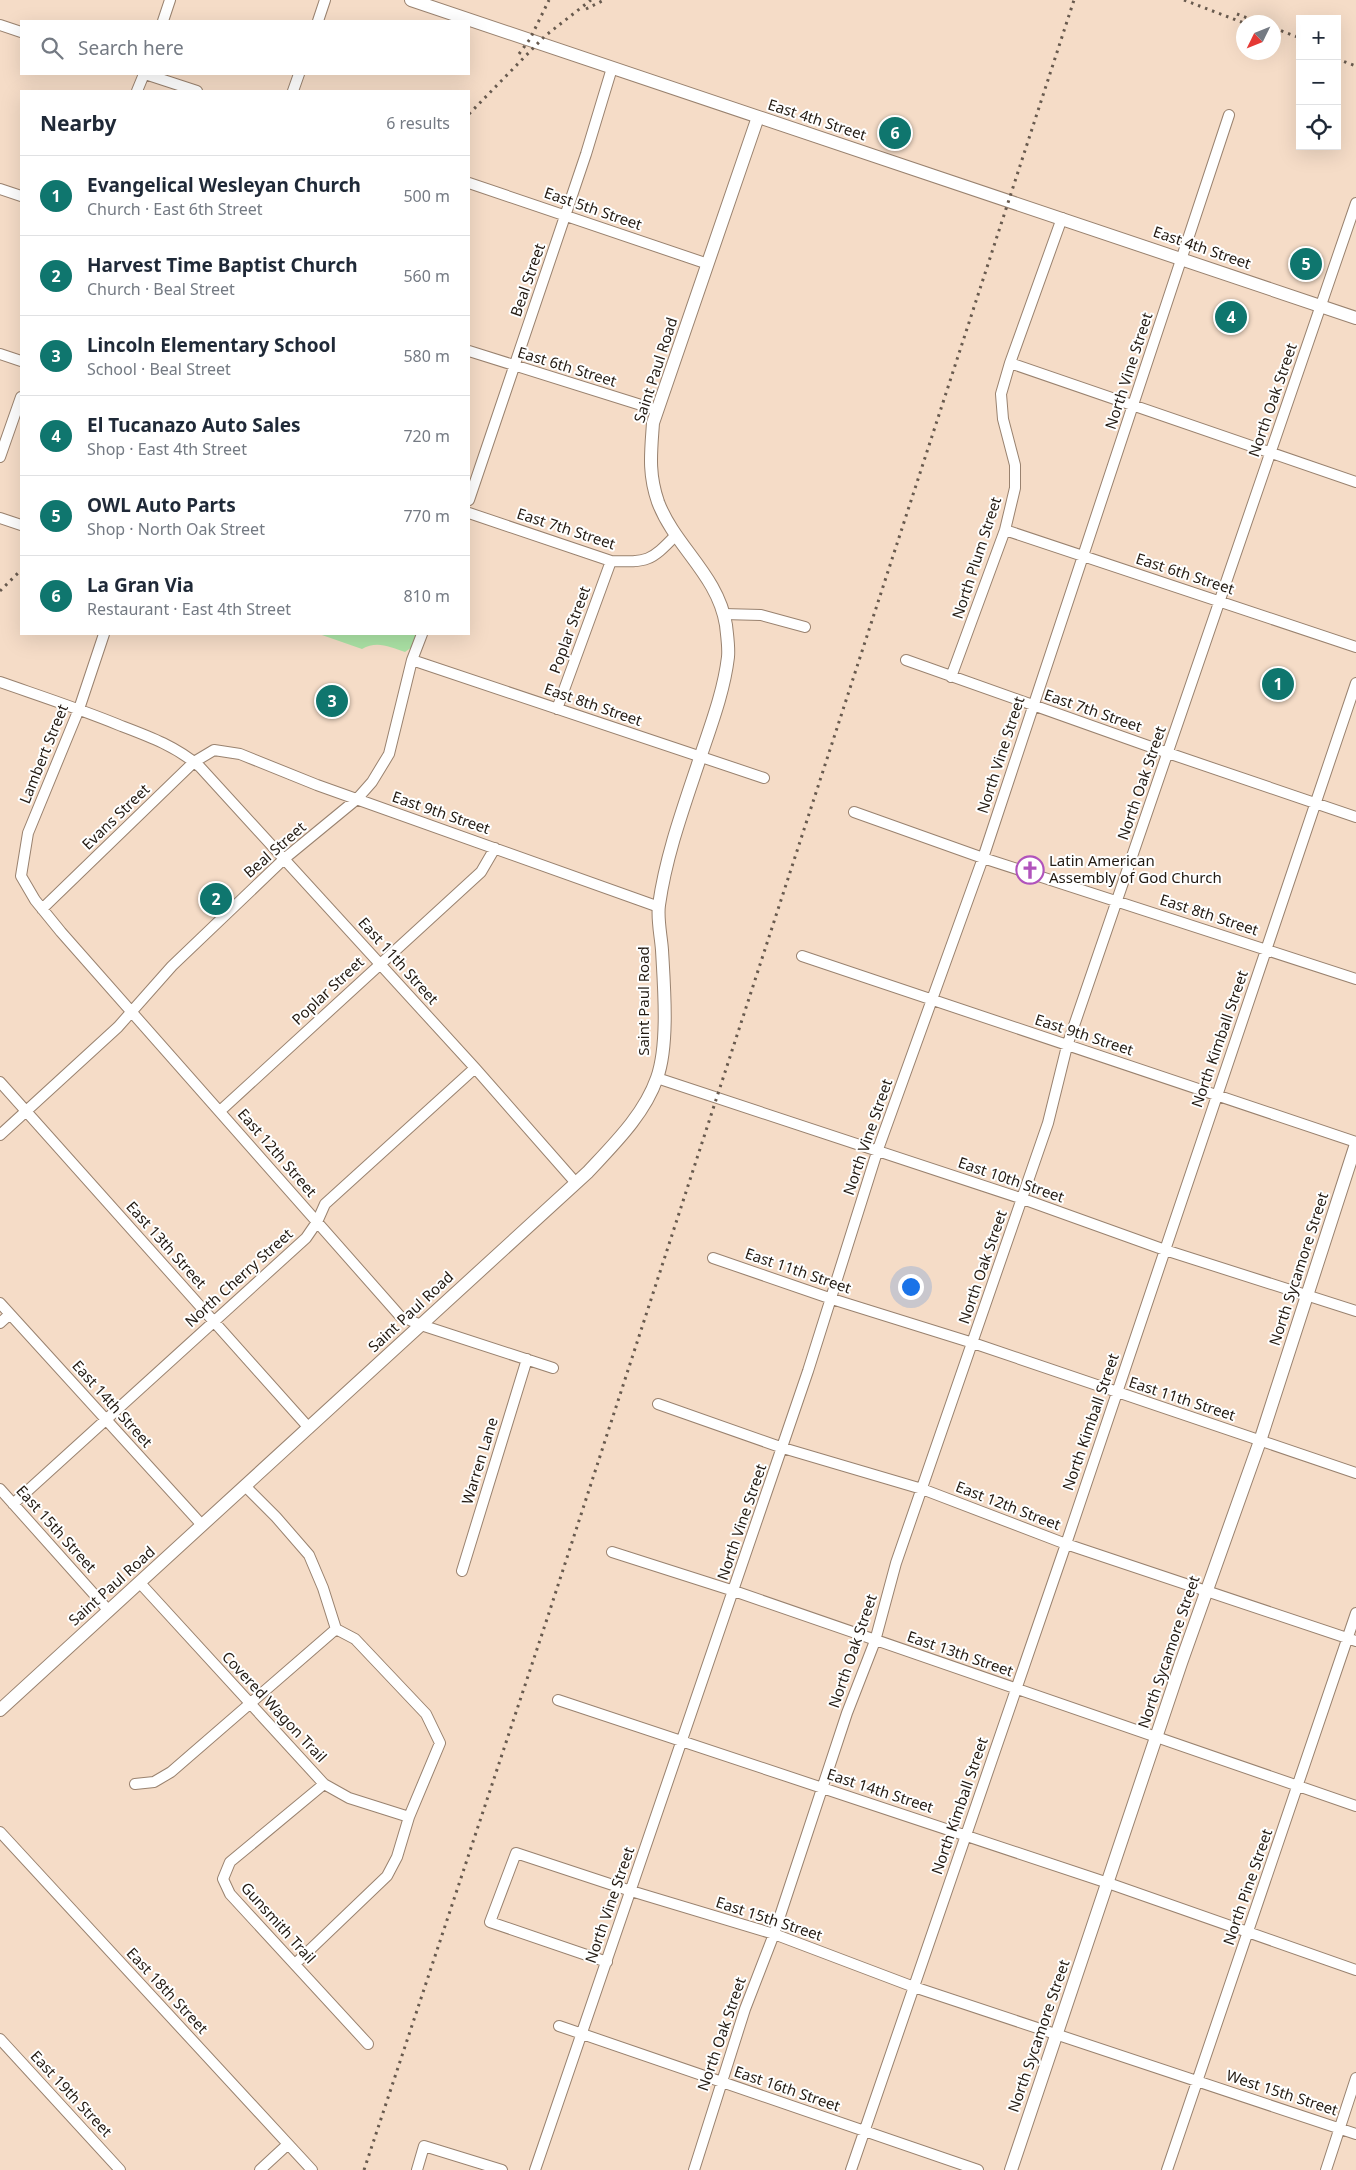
<!DOCTYPE html>
<html lang="en">
<head>
<meta charset="utf-8">
<style>
	:root { --surface:#fff; --page:#f2f2f3; --text:#1f2937; --muted:#747a83; --line:#e0e1e3; --accent:#0f766e }
	body { margin:0; font-family:"Noto Sans",sans-serif; background:var(--page); color:var(--text) }
	.controls { position:absolute; right:15px; top:15px; display:grid; overflow:hidden; border-radius:0px; box-shadow:0 5px 20px #0002 }
	.controls button { width:45px; height:45px; display:grid; place-items:center; padding:0; border:0; border-bottom:1px solid var(--line); background:var(--surface); color:var(--text); font:25px sans-serif }
	.compass { position:absolute; left:1236px; top:15px; width:45px; height:45px; border-radius:50%; background:var(--surface); box-shadow:0 5px 20px #0002; rotate:227deg }
	.you { position:absolute; left:910px; top:1286px; width:18px; height:18px; margin:-12px; border:4px solid #fff; border-radius:50%; background:#1a73e8; box-shadow:0 0 0 8px #1a73e833 }
	.badge { display:grid; place-items:center; width:32px; height:32px; border-radius:50%; background:var(--accent); color:#fff; font-size:16px; font-weight:700 }
	.pin { position:absolute; translate:-50% -50%; border:2px solid #fff; box-shadow:0 1px 5px #0006 }
	.list { margin:0; padding:0; list-style:none }
	h2 { display:flex; justify-content:space-between; align-items:center; height:65px; margin:0; padding:0 20px; font-size:21px }
	h2 small { font-size:16px; font-weight:400; color:var(--muted) }
	.list li { display:grid; grid-template-columns:32px 1fr auto; gap:15px; align-items:center; box-sizing:border-box; height:80px; padding:0 20px; border-top:1px solid var(--line) }
	.list b { display:block; font-size:19px; white-space:nowrap }
	.list p { margin:0; font-size:16px; white-space:nowrap; color:var(--muted) }
	.list em { font-size:16px; font-style:normal; color:var(--muted) }
	.icon { flex:none; width:28px; height:28px; fill:none; stroke:currentColor; stroke-width:2; stroke-linecap:round; stroke-linejoin:round }
	.map { position:relative; flex:none; width:1356px; height:2170px; overflow:hidden }
	.search { position:absolute; background:var(--surface); box-shadow:0 5px 20px #0002; left:20px; top:20px; width:450px; height:55px; display:flex; align-items:center; gap:12px; box-sizing:border-box; padding:0 18px; border-radius:0px; color:var(--muted); font-size:19px }
	.panel { position:absolute; background:var(--surface); box-shadow:0 5px 20px #0002; left:20px; top:90px; width:450px; height:545px; border-radius:0px }
	.map>svg:first-child { display:block }
	.green { fill:#abe2a5 }
	.lines { fill:none; stroke-linecap:round; stroke-linejoin:round }
	.minor-casing { stroke:#99826f; stroke-width:12 }
	.major-casing { stroke:#99826f; stroke-width:14 }
	.minor { stroke:#fff; stroke-width:10 }
	.major { stroke:#fff; stroke-width:12 }
	.rail { stroke:#685a4e; stroke-width:3; stroke-dasharray:2.5 5; stroke-linecap:butt }
	.labels { text-anchor:middle; stroke-width:4; stroke-linejoin:round; paint-order:stroke }
	.street-label { font-size:15px; fill:#221a12; stroke:#fff }
	.poi-label { font-size:15px; fill:#221a12; stroke:#fff; text-anchor:start }
</style>
</head>
<body>
<div class="map">
<svg width="1356" height="2170" viewBox="0 0 1356 2170">
	<rect width="100%" height="100%" fill="#f5dcc7"/>
	<path class="green" d="M319 634H417L412 647 405 652C390 647 377 640 362 649Z"/>
	<g class="lines">
		<g class="minor-casing">
			<path id="minor" d="M163 21 170 0
				M318 21 325 0
				M0 25 21 32
				M145 74 197 91
				M137 91 144 74
				M293 91 299 74
				M469 183 708 264
				M0 189 21 196
				M469 351 657 410
				M0 354 21 361
				M1010 363 1356 482
				M0 457 21 397
				M469 500 586 154 612 68
				M469 513 611 561C648 562 650 562 676 535
				M0 518 21 525
				M1005 530 1356 647
				M723 614 761 615 805 627
				M104 634 79 709 28 833 21 876 35 900 61 932 400 1316 421 1325 553 1368
				M412 660 764 778
				M906 660 1168 753 1356 817
				M951 677 1005 530 1015 488V465L1003 419 1001 394 1010 363 1062 218
				M0 682C40 696 80 709 119 725 148 736 176 746 200 767L475 1068 576 1183
				M557 709 611 561
				M854 812 983 858 1356 979
				M42 909 194 762 214 750 240 754 317 785 659 907
				M802 956 1356 1142
				M657 1078 1023 1199 1165 1250 1356 1311
				M0 1082 309 1428
				M220 1111 481 872 495 848
				M0 1135 118 1027 172 966 284 859 357 799 372 782 389 754 412 660 422 634
				M713 1258 832 1299 973 1343 1356 1473
				M0 1303 202 1525
				M0 1323 10 1314
				M658 1404 783 1448 922 1489 1066 1544 1356 1641
				M245 1486 276 1517 309 1555 323 1588 336 1629
				M0 1489 109 1611
				M13 1504 306 1238 317 1222 325 1204 475 1068
				M612 1552 734 1591 1356 1806
				M462 1571 527 1359
				M140 1583 324 1784 349 1798 409 1817
				M558 1700 1108 1883 1356 1970
				M135 1784 154 1782 171 1772 336 1629
				M324 1784 230 1862 223 1879 230 1894 368 2044
				M0 1832 312 2170
				M607 1962 490 1922 516 1853 631 1891 774 1934 914 1987 1356 2134
				M295 1964 387 1876 397 1857 409 1817 440 1743 426 1714 355 1639 336 1629
				M559 2026 978 2170
				M0 2039 120 2170
				M260 2170 287 2145
				M417 2170 424 2146 502 2170
				M535 2170 808 1371 877 1152 983 858 1229 115
				M694 2170 745 2009 774 1934 847 1713 875 1641 896 1563 1048 1123 1067 1046 1356 203
				M851 2170 1066 1544 1356 683
				M1167 2170 1356 1613
				M1326 2170 1356 2078"/>
		</g>
		<g class="major-casing">
			<path id="major" d="M411 0 1356 318
				M0 1710 588 1172C614 1144 644 1115 657 1078 669 1044 664 986 662 950 661 936 657 919 659 905 666 855 684 806 700 758 711 725 724 691 728 657 729 647 727 635 726 625 718 575 675 547 658 502 648 473 651 452 653 423L758 117
				M1011 2170 1181 1663 1260 1441 1356 1144"/>
		</g>
		<use href="#minor" class="minor"/>
		<use href="#major" class="major"/>
		<path class="rail" d="M1184 0 1244 23
			M586 9 604 0
			M1237 14 1258 22
			M1274 28 1300 38
			M519 54 530 39 549 0
			M1337 59 1356 66
			M469 114 545 36 591 0
			M0 591 21 570
			M364 2170 547 1619 1074 0"/>
	</g>
	<defs>
		<g id="church-ring" transform="scale(1.4375)"><circle r="9.5" fill="#fff" stroke="#b153bc" stroke-width="1.5"/><path d="M-1.2-6h2.4v3.5h3.3v2.4h-3.3V6h-2.4V-.1h-3.3v-2.4h3.3Z" fill="#b153bc"/></g>
	</defs>
	<g fill-rule="evenodd">
		<use href="#church-ring" x="1030" y="870"/>
	</g>
	<g class="labels">
		<g class="street-label">
			<text transform="translate(817 120) rotate(18)" y="5">East 4th Street</text>
			<text transform="translate(593 209) rotate(19)" y="5">East 5th Street</text>
			<text transform="translate(1202 248) rotate(19)" y="5">East 4th Street</text>
			<text transform="translate(528 280) rotate(-71)" y="5">Beal Street</text>
			<text transform="translate(567 367) rotate(17)" y="5">East 6th Street</text>
			<text transform="translate(656 370) rotate(-72)" y="5">Saint Paul Road</text>
			<text transform="translate(1129 371) rotate(-72)" y="5">North Vine Street</text>
			<text transform="translate(1273 400) rotate(-71)" y="5">North Oak Street</text>
			<text transform="translate(566 529) rotate(18)" y="5">East 7th Street</text>
			<text transform="translate(977 558) rotate(-72)" y="5">North Plum Street</text>
			<text transform="translate(1185 574) rotate(18)" y="5">East 6th Street</text>
			<text transform="translate(570 630) rotate(-70)" y="5">Poplar Street</text>
			<text transform="translate(593 705) rotate(19)" y="5">East 8th Street</text>
			<text transform="translate(1093 711) rotate(19)" y="5">East 7th Street</text>
			<text transform="translate(44 754) rotate(-68)" y="5">Lambert Street</text>
			<text transform="translate(1001 755) rotate(-72)" y="5">North Vine Street</text>
			<text transform="translate(1142 783) rotate(-71)" y="5">North Oak Street</text>
			<text transform="translate(441 813) rotate(19)" y="5">East 9th Street</text>
			<text transform="translate(116 817) rotate(-44)" y="5">Evans Street</text>
			<text transform="translate(275 850) rotate(-41)" y="5">Beal Street</text>
			<text transform="translate(1209 915) rotate(18)" y="5">East 8th Street</text>
			<text transform="translate(398 961) rotate(48)" y="5">East 11th Street</text>
			<text transform="translate(328 991) rotate(-43)" y="5">Poplar Street</text>
			<text transform="translate(644 1001) rotate(-90)" y="5">Saint Paul Road</text>
			<text transform="translate(1084 1035) rotate(18)" y="5">East 9th Street</text>
			<text transform="translate(1220 1039) rotate(-71)" y="5">North Kimball Street</text>
			<text transform="translate(868 1137) rotate(-71)" y="5">North Vine Street</text>
			<text transform="translate(277 1153) rotate(49)" y="5">East 12th Street</text>
			<text transform="translate(1011 1180) rotate(19)" y="5">East 10th Street</text>
			<text transform="translate(166 1245) rotate(48)" y="5">East 13th Street</text>
			<text transform="translate(983 1267) rotate(-71)" y="5">North Oak Street</text>
			<text transform="translate(1299 1269) rotate(-72)" y="5">North Sycamore Street</text>
			<text transform="translate(798 1271) rotate(19)" y="5">East 11th Street</text>
			<text transform="translate(239 1278) rotate(-42)" y="5">North Cherry Street</text>
			<text transform="translate(411 1312) rotate(-43)" y="5">Saint Paul Road</text>
			<text transform="translate(1182 1399) rotate(18)" y="5">East 11th Street</text>
			<text transform="translate(112 1404) rotate(48)" y="5">East 14th Street</text>
			<text transform="translate(1091 1422) rotate(-71)" y="5">North Kimball Street</text>
			<text transform="translate(480 1461) rotate(-73)" y="5">Warren Lane</text>
			<text transform="translate(1008 1506) rotate(21)" y="5">East 12th Street</text>
			<text transform="translate(742 1522) rotate(-71)" y="5">North Vine Street</text>
			<text transform="translate(56 1529) rotate(48)" y="5">East 15th Street</text>
			<text transform="translate(112 1586) rotate(-42)" y="5">Saint Paul Road</text>
			<text transform="translate(853 1651) rotate(-71)" y="5">North Oak Street</text>
			<text transform="translate(1169 1652) rotate(-71)" y="5">North Sycamore Street</text>
			<text transform="translate(960 1654) rotate(19)" y="5">East 13th Street</text>
			<text transform="translate(274 1707) rotate(47)" y="5">Covered Wagon Trail</text>
			<text transform="translate(880 1791) rotate(18)" y="5">East 14th Street</text>
			<text transform="translate(960 1806) rotate(-71)" y="5">North Kimball Street</text>
			<text transform="translate(1248 1887) rotate(-71)" y="5">North Pine Street</text>
			<text transform="translate(610 1905) rotate(-71)" y="5">North Vine Street</text>
			<text transform="translate(769 1919) rotate(18)" y="5">East 15th Street</text>
			<text transform="translate(278 1923) rotate(48)" y="5">Gunsmith Trail</text>
			<text transform="translate(167 1991) rotate(47)" y="5">East 18th Street</text>
			<text transform="translate(722 2034) rotate(-71)" y="5">North Oak Street</text>
			<text transform="translate(1039 2036) rotate(-71)" y="5">North Sycamore Street</text>
			<text transform="translate(787 2089) rotate(19)" y="5">East 16th Street</text>
			<text transform="translate(1282 2093) rotate(18)" y="5">West 15th Street</text>
			<text transform="translate(71 2094) rotate(47)" y="5">East 19th Street</text>
		</g>
		<g class="poi-label">
			<text x="1049" y="866">Latin American<tspan x="1049" dy="17">Assembly of God Church</tspan></text>
		</g>
	</g>
</svg>
<div class="controls">
<button>+</button>
<button>−</button>
<button><svg class="icon" aria-label="locate" viewBox="0 0 24 24"><circle cx="12" cy="12" r="6"/><path d="M12 2v4M12 18v4M2 12h4M18 12h4"/></svg></button>
</div>
<svg class="compass" viewBox="-18 -18 36 36"><path d="M0-13l5 13h-10z" fill="#e53935"/><path d="M0 13l5-13h-10z" fill="#747a83"/></svg>
<div class="you"></div>
<div class="pin badge" style="left:1278px;top:684px">1</div>
<div class="pin badge" style="left:216px;top:899px">2</div>
<div class="pin badge" style="left:332px;top:701px">3</div>
<div class="pin badge" style="left:1231px;top:317px">4</div>
<div class="pin badge" style="left:1306px;top:264px">5</div>
<div class="pin badge" style="left:895px;top:133px">6</div>
<div class="search"><svg class="icon" aria-label="search" viewBox="0 0 24 24"><circle cx="10" cy="10" r="6"/><path d="M15 15l6 6"/></svg>Search here</div>
<section class="panel">
<h2>Nearby<small>6 results</small></h2>
<ul class="list">
<li><span class="badge">1</span><div><b>Evangelical Wesleyan Church</b><p>Church · East 6th Street</p></div><em>500 m</em></li>
<li><span class="badge">2</span><div><b>Harvest Time Baptist Church</b><p>Church · Beal Street</p></div><em>560 m</em></li>
<li><span class="badge">3</span><div><b>Lincoln Elementary School</b><p>School · Beal Street</p></div><em>580 m</em></li>
<li><span class="badge">4</span><div><b>El Tucanazo Auto Sales</b><p>Shop · East 4th Street</p></div><em>720 m</em></li>
<li><span class="badge">5</span><div><b>OWL Auto Parts</b><p>Shop · North Oak Street</p></div><em>770 m</em></li>
<li><span class="badge">6</span><div><b>La Gran Via</b><p>Restaurant · East 4th Street</p></div><em>810 m</em></li>
</ul>
</section>
</div>
</body>
</html>
